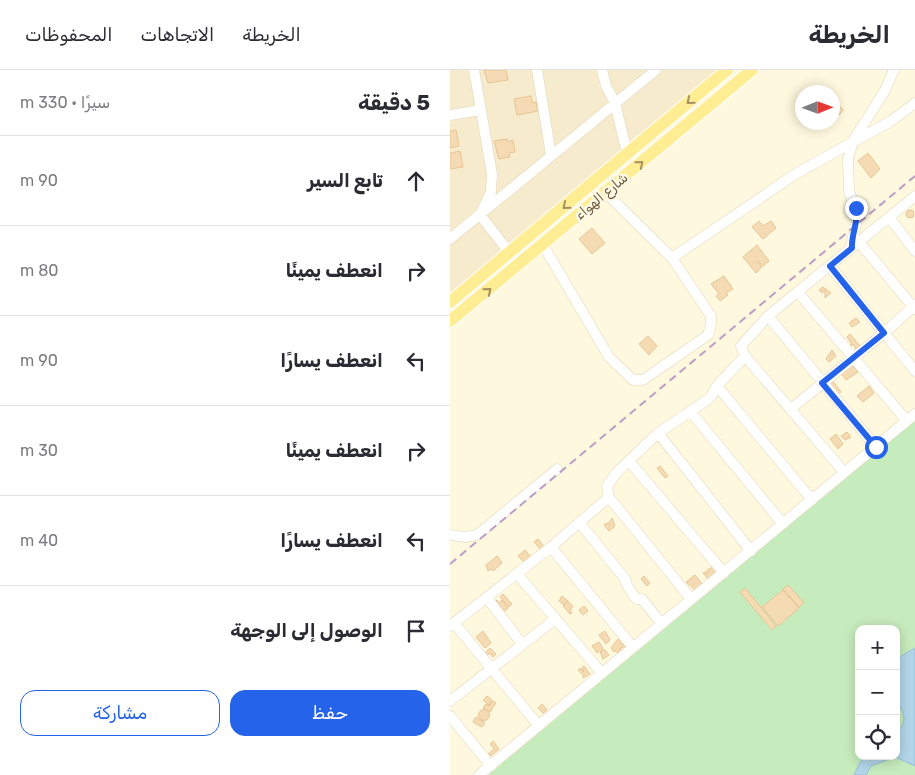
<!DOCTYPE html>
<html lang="ar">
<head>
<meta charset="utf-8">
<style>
	:root { --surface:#fff; --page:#f7f7f7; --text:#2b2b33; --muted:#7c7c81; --line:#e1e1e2; --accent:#2563eb }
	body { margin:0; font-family:Rubik,Cairo,sans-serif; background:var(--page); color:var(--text); direction:rtl }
	.controls { position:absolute; right:15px; bottom:15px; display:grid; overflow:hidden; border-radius:10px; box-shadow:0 2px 12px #0003 }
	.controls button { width:45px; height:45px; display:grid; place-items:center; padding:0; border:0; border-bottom:1px solid var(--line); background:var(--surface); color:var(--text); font:25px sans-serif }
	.compass { position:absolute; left:345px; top:15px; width:45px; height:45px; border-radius:50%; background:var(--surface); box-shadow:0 2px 12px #0003; rotate:89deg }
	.stop { position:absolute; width:15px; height:15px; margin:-11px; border:4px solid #2563eb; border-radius:50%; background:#fff }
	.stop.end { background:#2563eb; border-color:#fff; box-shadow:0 1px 5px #0008 }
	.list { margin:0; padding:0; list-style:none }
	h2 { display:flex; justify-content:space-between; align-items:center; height:65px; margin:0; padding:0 20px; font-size:21px }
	h2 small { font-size:16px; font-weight:400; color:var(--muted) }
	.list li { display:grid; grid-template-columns:32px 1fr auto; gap:15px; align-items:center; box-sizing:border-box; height:90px; padding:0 20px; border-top:1px solid var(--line) }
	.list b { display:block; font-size:19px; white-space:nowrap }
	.list em { font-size:16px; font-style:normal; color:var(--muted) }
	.actions { display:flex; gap:10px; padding:15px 20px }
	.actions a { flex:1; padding:11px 0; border:1px solid var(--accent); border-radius:15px; text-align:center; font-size:18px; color:var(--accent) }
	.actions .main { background:var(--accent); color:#fff }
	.icon { flex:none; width:28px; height:28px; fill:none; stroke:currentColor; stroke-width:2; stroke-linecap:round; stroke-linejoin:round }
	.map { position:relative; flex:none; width:465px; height:705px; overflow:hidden; direction:ltr }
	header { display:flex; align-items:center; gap:30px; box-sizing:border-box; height:70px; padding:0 25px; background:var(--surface); border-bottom:1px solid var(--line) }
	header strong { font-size:24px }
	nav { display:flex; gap:28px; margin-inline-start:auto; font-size:18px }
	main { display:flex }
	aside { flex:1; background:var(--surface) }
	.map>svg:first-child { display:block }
	.residential { fill:#f6ebcc }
	.green { fill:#c6ebbc; fill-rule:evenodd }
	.water { fill:#b2d5e8; stroke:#98c2da }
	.building { fill:#f5dbb4; stroke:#e8c593 }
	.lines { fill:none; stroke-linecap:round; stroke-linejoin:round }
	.minor-casing { stroke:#e2d5ba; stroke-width:11 }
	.major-casing { stroke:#fff; stroke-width:14 }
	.minor { stroke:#fff; stroke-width:10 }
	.major { stroke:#ffed94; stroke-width:12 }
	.rail { stroke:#bc9dc6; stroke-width:2; stroke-dasharray:8 5; stroke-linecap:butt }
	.oneway { stroke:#a59161 }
	.route { stroke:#2563eb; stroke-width:6 }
	.labels { text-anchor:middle; stroke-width:5; stroke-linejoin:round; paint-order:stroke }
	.street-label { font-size:14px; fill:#756045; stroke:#fffae6 }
</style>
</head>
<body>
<header>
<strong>الخريطة</strong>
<nav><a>الخريطة</a><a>الاتجاهات</a><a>المحفوظات</a></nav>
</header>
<main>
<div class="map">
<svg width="465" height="705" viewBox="0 0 465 705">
	<rect width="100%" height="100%" fill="#fef8de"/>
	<path class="residential" d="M0 0H271L0 228Z"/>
	<path class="green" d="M465 351V705H38ZM409 559H446V686H409Z"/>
	<path class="water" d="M465 578V696L445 687 421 696 416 705H404L410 692 416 686H446V663C462 648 449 640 446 626 444 615 446 601 446 589Z"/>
	<path class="building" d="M34 0H56L58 10 38 13Z
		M81 26 82 33 86 32 88 41 67 45 64 29Z
		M383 28 393 40 389 45 385 41 382 43Z
		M6 60 9 76 0 78V61Z
		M57 69 58 72 63 70 65 82 59 83 60 87 49 89 44 71Z
		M10 81 13 97 0 99V83Z
		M418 83 430 99 421 108 408 91Z
		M456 144a4 4 0 1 1 8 0a4 4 0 1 1-8 0Z
		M309 151 313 156 321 151 326 158 313 169 302 157Z
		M142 158 155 173 142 184 129 169Z
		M307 175 319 191 313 196 307 191 312 197 306 203 293 187Z
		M274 206 283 219 276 223 278 225 270 231 266 226 269 224 261 214Z
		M373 217 381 223 375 228V220L372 223 369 220Z
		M406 248 410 252 402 257 399 253Z
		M400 264 410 276 406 279 403 274 401 276V273L397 267Z
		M198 266 207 276 199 285 189 274Z
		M382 280 386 286 379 292 376 289Z
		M401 293 408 302 396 310 391 303Z
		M382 310 391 322 386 325 379 313Z
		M419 316 424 323 413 332 407 326Z
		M397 362 401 367 395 370 391 366Z
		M386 364 393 374 388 379 380 369Z
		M210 396 218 406 215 408 207 398Z
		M162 448 165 456 159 461 154 455 157 453 159 455V452Z
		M88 469 95 478 92 481 84 472Z
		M75 480 82 488 75 493 68 486Z
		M47 486 52 493 43 501 41 499 38 501 36 495Z
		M263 497 267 502 259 510 253 503 255 502 257 504V500Z
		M245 505 252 514 245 520 236 512Z
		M194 506 200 513 197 516 191 509Z
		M338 515 354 533 349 537 333 519Z
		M295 518 326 556 322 560 290 522Z
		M333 520 349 538 328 556 312 537Z
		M53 524 62 534 59 537 50 527Z
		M112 526 118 531 114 535 109 531Z
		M47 530 50 533 52 530 58 538 52 543 43 533Z
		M118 531 123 537 120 540 122 543 120 544 113 536Z
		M134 536 138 541 133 545 129 540Z
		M33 561 41 573 35 578 26 567Z
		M155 561 160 570 156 574 149 565Z
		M168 569 176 578 174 579 172 577 169 580 171 579 174 583 170 584 166 581 164 582 161 578Z
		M149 572 153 578 147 583 142 576Z
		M40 578 46 584 43 587 40 583 37 586 34 584Z
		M154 579 159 585 153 589 150 582Z
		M134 596 140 604 133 608V605L128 600 131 598 134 602 132 598Z
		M37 626 42 630 39 635 33 630Z
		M43 631 46 633 40 642 33 638 36 634 39 636Z
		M92 634 97 640 93 643 88 638Z
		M28.5 645a5.5 5.5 0 1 1 11 0a5.5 5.5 0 1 1-11 0Z
		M26 647 35 653 32 657 23 652Z
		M43 671 49 679 37 689V685L44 679 40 674Z"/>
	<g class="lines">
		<g class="minor-casing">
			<path id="minor" d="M24 0 42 104 41 122 30 145 60 183 67 197
				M87 0 101 85
				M152 0 156 16 165 33 177 83
				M0 45 31 40
				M439 147 465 181
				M0 169 206 0
				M409 172 465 239
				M93 175 159 287 183 310H193L258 265 261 255V246L222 188 156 123
				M402 178V171L408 146 399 121 398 89 403 71 434 22 444 0
				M222 188 347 103 441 51 465 33
				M380 196 465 301
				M348 222 457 351
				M318 246 426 377
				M267 316 362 430
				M341 339 434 263 465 235
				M240 341 333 454
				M208 363 301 481
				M179 391 274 503
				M394 402 295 286 291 276 318 246 465 126
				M129 452 176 510V514L186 529H192L211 553
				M0 465 15 467 27 465 107 399
				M101 477 182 576
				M67 504 151 602
				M37 528 72 574
				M241 529 159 427 157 416 168 401 208 363 260 328 267 316 295 286
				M4 553 89 656
				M0 556 101 477 159 427
				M0 631 104 550
				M0 646 41 696
				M29 705 465 344"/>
		</g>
		<g class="major-casing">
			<path id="major" d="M0 232 277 0
				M0 251 302 0"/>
		</g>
		<use href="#minor" class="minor"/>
		<use href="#major" class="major"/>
		<path class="rail" d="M0 494 465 106"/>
	</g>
	<defs><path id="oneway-chevron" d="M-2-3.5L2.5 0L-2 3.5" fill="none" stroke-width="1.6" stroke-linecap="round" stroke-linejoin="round" transform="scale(1.25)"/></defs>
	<g class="oneway">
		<use href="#oneway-chevron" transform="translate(240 31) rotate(140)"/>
		<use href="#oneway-chevron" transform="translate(190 94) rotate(-39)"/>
		<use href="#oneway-chevron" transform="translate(116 136) rotate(140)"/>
		<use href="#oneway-chevron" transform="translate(38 221) rotate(-39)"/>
	</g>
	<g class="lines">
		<path class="route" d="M406 138C409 153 401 163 402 178L380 196 434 263 372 313 426 377"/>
	</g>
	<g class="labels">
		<g class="street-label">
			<text transform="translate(151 126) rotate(-40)" y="5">شارع الهواء</text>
		</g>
	</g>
</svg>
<div class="controls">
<button>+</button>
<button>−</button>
<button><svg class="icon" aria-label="locate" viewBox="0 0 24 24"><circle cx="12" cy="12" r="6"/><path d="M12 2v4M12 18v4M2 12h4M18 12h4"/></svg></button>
</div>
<svg class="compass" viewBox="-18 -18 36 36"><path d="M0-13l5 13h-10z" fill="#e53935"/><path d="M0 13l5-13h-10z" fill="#7c7c81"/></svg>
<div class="stop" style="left:426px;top:377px"></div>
<div class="stop end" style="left:406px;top:138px"></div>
</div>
<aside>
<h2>5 دقيقة<small>سيرًا · 330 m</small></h2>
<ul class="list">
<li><svg class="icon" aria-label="ahead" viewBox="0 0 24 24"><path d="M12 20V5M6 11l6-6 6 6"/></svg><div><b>تابع السير</b></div><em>90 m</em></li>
<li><svg class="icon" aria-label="right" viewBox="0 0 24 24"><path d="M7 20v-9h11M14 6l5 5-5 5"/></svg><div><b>انعطف يمينًا</b></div><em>80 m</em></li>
<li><svg class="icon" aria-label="left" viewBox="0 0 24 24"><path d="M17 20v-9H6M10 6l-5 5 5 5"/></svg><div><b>انعطف يسارًا</b></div><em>90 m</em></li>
<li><svg class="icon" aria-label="right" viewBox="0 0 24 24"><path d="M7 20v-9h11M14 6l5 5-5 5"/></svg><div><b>انعطف يمينًا</b></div><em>30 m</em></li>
<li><svg class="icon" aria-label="left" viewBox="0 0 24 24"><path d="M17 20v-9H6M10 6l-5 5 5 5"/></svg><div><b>انعطف يسارًا</b></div><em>40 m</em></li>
<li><svg class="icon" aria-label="arrive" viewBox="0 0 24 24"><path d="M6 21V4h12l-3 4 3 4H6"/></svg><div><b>الوصول إلى الوجهة</b></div></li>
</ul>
<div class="actions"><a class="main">حفظ</a><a>مشاركة</a></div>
</aside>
</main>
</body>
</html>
